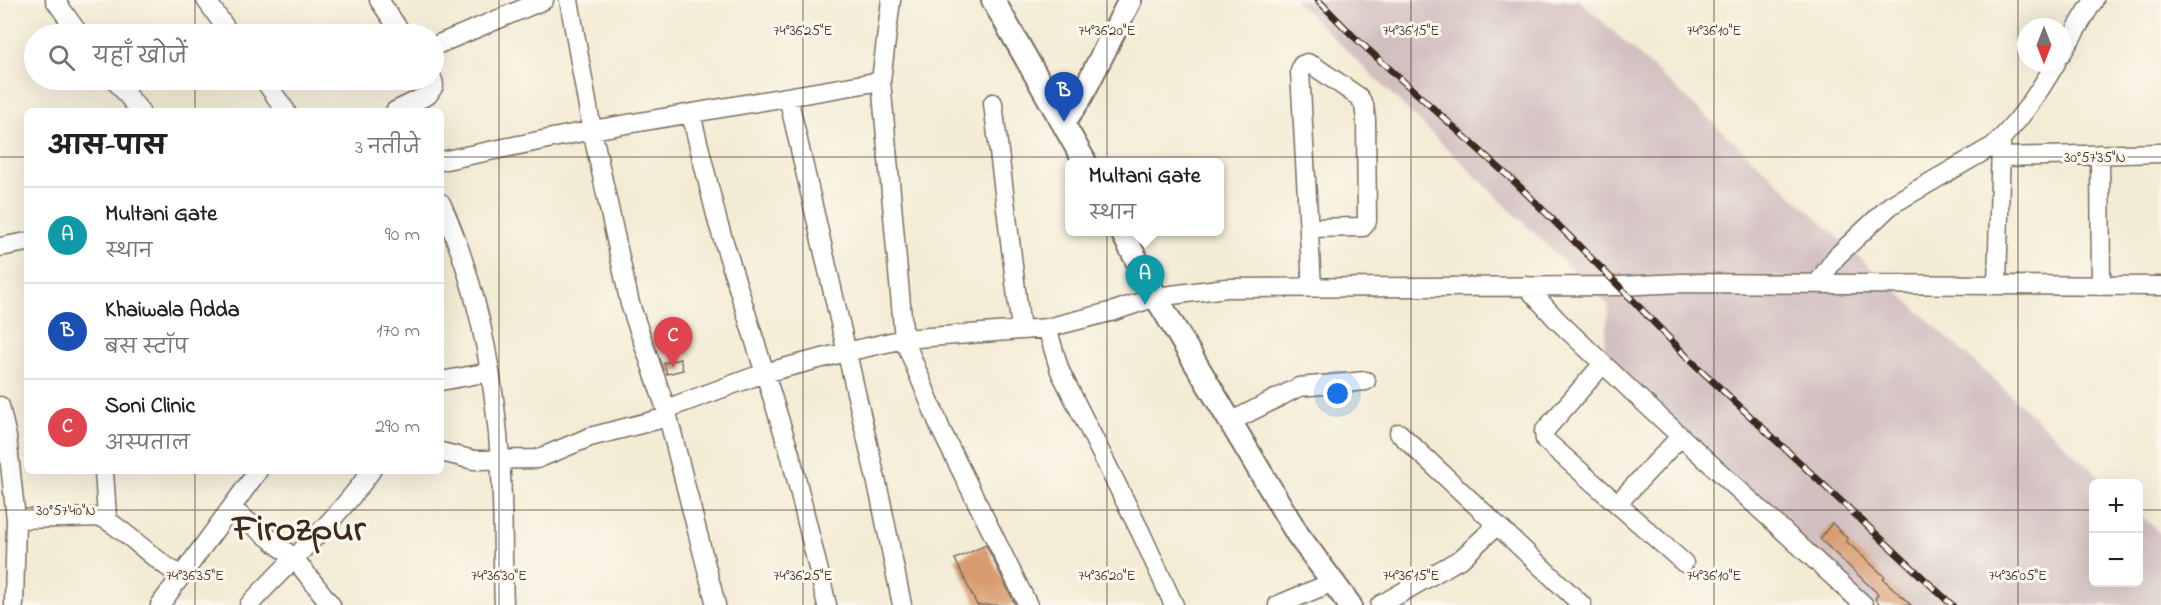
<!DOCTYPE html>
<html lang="hi">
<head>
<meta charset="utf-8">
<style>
	:root { --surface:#fff; --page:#f6f6f6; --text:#202124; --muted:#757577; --line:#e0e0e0; --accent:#1a73e8 }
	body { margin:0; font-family:"Indie Flower","Playpen Sans Deva",sans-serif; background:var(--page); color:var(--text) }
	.controls { position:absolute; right:18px; bottom:18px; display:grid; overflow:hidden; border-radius:9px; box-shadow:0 6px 24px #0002 }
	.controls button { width:54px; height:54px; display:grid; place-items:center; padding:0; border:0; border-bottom:2px solid var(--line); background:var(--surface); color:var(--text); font:30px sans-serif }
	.compass { position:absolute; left:2017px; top:18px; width:54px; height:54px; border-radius:50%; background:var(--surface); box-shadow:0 6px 24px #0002; rotate:180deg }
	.you { position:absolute; left:1338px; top:394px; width:21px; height:21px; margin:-15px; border:4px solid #fff; border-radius:50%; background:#1a73e8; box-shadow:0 0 0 9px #1a73e833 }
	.badge { display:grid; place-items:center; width:39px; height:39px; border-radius:50%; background:var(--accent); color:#fff; font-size:20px; font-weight:700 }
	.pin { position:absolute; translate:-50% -50px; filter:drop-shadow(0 2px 3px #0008) }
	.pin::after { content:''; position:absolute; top:32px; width:21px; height:18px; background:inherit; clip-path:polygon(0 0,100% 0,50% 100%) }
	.popup { position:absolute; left:1065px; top:158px; width:159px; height:78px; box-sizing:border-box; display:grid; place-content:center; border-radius:9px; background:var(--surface); filter:drop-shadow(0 2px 4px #0005); font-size:20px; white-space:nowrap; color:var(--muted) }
	.popup b { font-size:22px; color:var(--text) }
	.popup::after { content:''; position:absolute; left:50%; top:100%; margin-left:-12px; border:12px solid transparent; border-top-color:var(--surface) }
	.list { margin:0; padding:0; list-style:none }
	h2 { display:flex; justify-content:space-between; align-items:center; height:78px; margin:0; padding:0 24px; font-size:26px }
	h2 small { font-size:20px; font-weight:400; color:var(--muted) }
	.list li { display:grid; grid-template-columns:39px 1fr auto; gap:18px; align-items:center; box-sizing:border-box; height:96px; padding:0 24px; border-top:2px solid var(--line) }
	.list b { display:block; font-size:22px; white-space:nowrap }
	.list p { margin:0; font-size:20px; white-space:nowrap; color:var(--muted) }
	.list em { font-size:20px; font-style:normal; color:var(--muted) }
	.icon { flex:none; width:33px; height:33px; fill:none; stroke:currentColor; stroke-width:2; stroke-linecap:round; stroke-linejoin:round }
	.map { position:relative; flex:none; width:2161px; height:605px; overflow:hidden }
	.search { position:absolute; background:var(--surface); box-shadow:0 6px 24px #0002; left:24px; top:24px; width:420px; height:66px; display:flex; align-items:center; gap:15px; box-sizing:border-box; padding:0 21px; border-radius:33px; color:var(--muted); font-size:22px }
	.panel { position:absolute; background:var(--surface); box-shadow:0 6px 24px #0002; left:24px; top:108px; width:420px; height:366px; border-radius:9px }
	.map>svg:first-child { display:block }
	.industrial { fill:#d2bfbf }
	.building { fill:#d89c70 }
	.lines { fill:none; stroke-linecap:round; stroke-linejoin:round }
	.minor-casing { stroke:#7b6e5e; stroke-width:21 }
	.major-casing { stroke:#7b6e5e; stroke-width:26 }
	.minor { stroke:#fff; stroke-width:18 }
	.major { stroke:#fff; stroke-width:22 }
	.rail-casing { stroke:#3b2a1e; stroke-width:7 }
	.rail { stroke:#fbf7ec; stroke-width:4.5; stroke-dasharray:14; stroke-linecap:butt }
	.ticks { fill:none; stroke:#3b2a1e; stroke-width:1.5; stroke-opacity:0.45 }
	.labels { text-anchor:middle; stroke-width:6; stroke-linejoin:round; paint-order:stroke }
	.town-label { font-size:38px; font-weight:bold; fill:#3b2a1e; stroke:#fbf7ec }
	.ticks-label { font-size:15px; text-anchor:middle; fill:#3b2a1e; stroke:#fbf7ec; stroke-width:6; stroke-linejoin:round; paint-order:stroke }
</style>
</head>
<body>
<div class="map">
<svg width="2161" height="605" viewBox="0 0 2161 605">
	<rect width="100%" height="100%" fill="#fbf7ec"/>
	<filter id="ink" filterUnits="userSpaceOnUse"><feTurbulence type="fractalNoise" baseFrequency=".0167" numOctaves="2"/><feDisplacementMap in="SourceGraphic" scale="12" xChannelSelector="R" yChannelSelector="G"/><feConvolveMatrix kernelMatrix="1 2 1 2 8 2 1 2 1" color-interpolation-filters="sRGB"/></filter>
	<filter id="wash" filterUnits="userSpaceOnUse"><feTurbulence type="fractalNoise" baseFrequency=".008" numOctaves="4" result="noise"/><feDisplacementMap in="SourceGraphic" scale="24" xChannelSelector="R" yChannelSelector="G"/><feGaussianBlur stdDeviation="1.35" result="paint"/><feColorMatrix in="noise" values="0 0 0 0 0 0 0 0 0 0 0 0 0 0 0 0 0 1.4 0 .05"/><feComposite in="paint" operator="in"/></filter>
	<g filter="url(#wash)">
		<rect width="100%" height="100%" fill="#f3ecd5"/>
		<path class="industrial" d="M1295 0H1579L2106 483 2094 484V582H2138L2139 513 2161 534V605H1863L1602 362 1609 306Z"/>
		<g id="blocks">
			<path class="building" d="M680 359 683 370 667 374 664 363Z
				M1832 523 1848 539 1846 541 1885 577 1883 579 1911 605H1881L1875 599 1878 594 1820 539Z
				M986 545 1014 602 1015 605H977L955 559Z"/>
		</g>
	</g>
	<g filter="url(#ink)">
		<use href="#blocks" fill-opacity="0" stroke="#7b6e5e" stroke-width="1.5"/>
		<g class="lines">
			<g class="minor-casing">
				<path id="minor" d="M55 0 79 34
					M206 0 230 34
					M379 0 402 34
					M569 0 592 130 630 304 666 409 716 605
					M891 0 881 81 904 339 942 432 1028 605
					M434 46 544 0
					M2062 53 2094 0
					M115 80 140 111
					M264 80 286 111
					M788 97 881 501 902 605
					M993 103 1021 330
					M395 111 428 95 434 86 433 80
					M691 114 718 223 791 457 827 605
					M2100 154 2101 285
					M2002 157 2161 153
					M441 161 592 130 881 81
					M441 203C477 283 494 372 500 459 504 508 502 557 504 605
					M1309 228 1360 227H1363L1367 221 1366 120 1364 105 1359 97 1314 66 1307 63 1302 65 1300 71 1312 287
					M0 247 27 242
					M1817 284 1836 257 1891 205 1993 146C2019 123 2038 93 2056 63
					M1997 285 2001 144
					M1526 286 1557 320 1639 398 1864 605
					M1047 328 1060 371 1141 533 1174 605
					M1603 364 1547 428 1544 432 1545 440 1684 563
					M441 381 490 372
					M0 406 7 437 16 519 14 605
					M666 409 764 373 846 352 904 339 1047 328 1114 311 1156 297 1226 288 1619 286 1682 283 2161 286
					M1230 422 1299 387 1366 381
					M1399 433 1582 605
					M441 452 474 460 537 459 590 437 668 417
					M1617 504 1681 436
					M231 508 294 558 331 605
					M103 518C131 534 152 560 182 576
					M16 519 107 517 104 471
					M160 605 258 471
					M249 605C290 560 336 521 371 471
					M1278 605 1333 582
					M1380 605 1462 558 1497 525"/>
			</g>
			<g class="major-casing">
				<path id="major" d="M993 0 1085 162
					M1064 122 1081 97 1130 0
					M1122 232 1156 297 1298 535 1350 605"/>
			</g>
			<use href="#minor" class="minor"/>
			<use href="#major" class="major"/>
			<g class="rail-casing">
				<path id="rail" d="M1318 0 1352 35 1518 185 1619 286 1689 359 1952 605"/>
			</g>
			<use href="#rail" class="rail"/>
		</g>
	</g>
	<path class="ticks" d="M195 0V34M499 0V605M803 0V605M1107 0V605M1411 0V605M1714 0V605M2018 0V605M195 80V111M0 157H27M441 157H2161M195 471V605M0 510H2094M2138 510H2161"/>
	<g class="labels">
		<g class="town-label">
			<text x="299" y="540">Firozpur</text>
		</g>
	</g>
	<g class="ticks-label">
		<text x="803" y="35">74°36'25"E</text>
		<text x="1107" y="35">74°36'20"E</text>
		<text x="1411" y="35">74°36'15"E</text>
		<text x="1714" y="35">74°36'10"E</text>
		<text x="2095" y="162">30°57'35"N</text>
		<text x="66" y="515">30°57'40"N</text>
		<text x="195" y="580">74°36'35"E</text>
		<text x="499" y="580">74°36'30"E</text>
		<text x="803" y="580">74°36'25"E</text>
		<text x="1107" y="580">74°36'20"E</text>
		<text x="1411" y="580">74°36'15"E</text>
		<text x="1714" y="580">74°36'10"E</text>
		<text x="2018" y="580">74°36'05"E</text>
	</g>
</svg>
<div class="controls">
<button>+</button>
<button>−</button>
</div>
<svg class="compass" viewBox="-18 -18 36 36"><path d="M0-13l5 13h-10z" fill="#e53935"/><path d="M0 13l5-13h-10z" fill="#757577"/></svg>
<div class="you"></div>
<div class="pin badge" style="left:1145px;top:305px;background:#0f9aa8">A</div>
<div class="popup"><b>Multani Gate</b>स्थान</div>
<div class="pin badge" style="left:1064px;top:122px;background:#1a4fb4">B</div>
<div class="pin badge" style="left:673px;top:367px;background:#e0444e">C</div>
<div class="search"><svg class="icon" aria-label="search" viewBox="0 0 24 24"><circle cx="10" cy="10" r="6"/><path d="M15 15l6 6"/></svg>यहाँ खोजें</div>
<section class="panel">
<h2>आस-पास<small>3 नतीजे</small></h2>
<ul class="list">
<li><span class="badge" style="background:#0f9aa8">A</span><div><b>Multani Gate</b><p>स्थान</p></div><em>90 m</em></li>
<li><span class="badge" style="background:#1a4fb4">B</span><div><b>Khaiwala Adda</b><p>बस स्टॉप</p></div><em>170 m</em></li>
<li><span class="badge" style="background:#e0444e">C</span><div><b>Soni Clinic</b><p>अस्पताल</p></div><em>290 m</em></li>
</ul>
</section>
</div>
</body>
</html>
